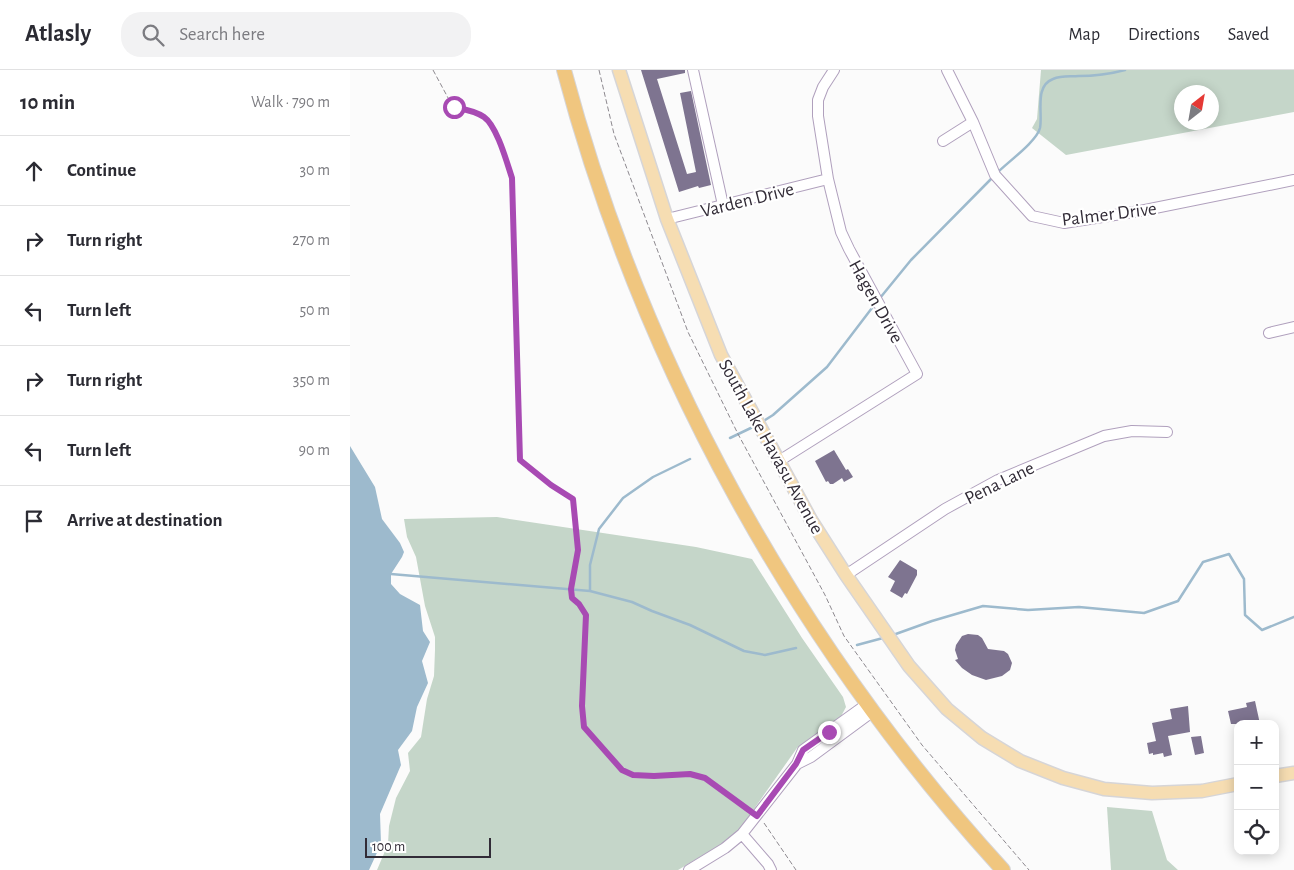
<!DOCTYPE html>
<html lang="en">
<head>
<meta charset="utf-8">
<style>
	:root { --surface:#fff; --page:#f2f2f3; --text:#2b2b33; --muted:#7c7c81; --line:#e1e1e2 }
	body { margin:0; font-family:"Alegreya Sans",sans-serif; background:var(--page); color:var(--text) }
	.controls { position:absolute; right:15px; bottom:15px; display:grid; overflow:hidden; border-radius:10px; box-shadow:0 2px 12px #0003 }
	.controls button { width:45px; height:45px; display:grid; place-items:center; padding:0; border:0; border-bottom:1px solid var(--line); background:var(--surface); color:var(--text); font:25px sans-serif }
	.compass { position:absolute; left:824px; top:15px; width:45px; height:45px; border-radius:50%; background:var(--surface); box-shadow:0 2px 12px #0003; rotate:31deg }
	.scale { position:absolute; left:15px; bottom:12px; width:126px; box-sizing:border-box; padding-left:5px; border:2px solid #322c37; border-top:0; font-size:14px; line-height:18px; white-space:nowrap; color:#322c37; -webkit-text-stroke:4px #fff; paint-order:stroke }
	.stop { position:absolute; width:15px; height:15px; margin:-11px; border:4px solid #a84ab3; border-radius:50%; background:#fff }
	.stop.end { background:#a84ab3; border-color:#fff; box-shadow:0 1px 5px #0008 }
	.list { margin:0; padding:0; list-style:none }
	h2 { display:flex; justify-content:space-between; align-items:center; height:65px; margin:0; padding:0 20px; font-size:21px }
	h2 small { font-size:16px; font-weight:400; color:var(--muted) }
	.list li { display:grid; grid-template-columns:32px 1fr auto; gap:15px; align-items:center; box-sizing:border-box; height:70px; padding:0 20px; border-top:1px solid var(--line) }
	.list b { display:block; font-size:19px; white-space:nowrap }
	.list em { font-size:16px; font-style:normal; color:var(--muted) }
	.icon { flex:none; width:28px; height:28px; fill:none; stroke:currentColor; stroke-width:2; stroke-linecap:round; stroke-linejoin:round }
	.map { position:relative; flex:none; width:944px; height:800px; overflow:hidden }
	header { display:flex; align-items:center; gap:30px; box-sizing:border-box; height:70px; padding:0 25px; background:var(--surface); border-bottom:1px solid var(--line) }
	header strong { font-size:24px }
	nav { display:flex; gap:28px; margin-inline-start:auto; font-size:18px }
	.search { width:350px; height:45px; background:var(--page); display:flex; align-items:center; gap:12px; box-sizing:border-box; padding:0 18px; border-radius:20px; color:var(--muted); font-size:19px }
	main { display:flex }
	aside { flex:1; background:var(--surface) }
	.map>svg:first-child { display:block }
	.green { fill:#c5d6c9; fill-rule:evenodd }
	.water { fill:#9dbacd }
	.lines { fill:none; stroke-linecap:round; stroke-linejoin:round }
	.stream { stroke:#9dbacd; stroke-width:2.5 }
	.building { fill:#7e7490 }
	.minor-casing { stroke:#b0a0bd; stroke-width:12 }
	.major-casing { stroke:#d6d5d7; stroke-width:15 }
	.highway-casing { stroke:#d6d5d7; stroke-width:16 }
	.path { stroke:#8d898f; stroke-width:1; stroke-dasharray:5 2.5; stroke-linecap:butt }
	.minor { stroke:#fff; stroke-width:10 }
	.major { stroke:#f6ddb2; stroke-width:12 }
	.highway { stroke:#f0c67f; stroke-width:14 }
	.route { stroke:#a84ab3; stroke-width:6 }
	.labels { text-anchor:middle; stroke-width:4.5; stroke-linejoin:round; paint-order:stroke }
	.street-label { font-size:19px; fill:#322c37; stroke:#fff }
</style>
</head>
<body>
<header>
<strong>Atlasly</strong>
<div class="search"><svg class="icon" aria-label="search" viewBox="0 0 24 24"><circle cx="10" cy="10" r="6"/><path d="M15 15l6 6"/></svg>Search here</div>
<nav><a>Map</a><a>Directions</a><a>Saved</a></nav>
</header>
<main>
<aside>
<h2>10 min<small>Walk · 790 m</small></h2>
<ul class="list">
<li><svg class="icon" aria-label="ahead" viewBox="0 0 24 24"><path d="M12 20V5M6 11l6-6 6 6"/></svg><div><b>Continue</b></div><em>30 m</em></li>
<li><svg class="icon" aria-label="right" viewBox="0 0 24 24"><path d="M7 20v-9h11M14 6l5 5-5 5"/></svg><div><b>Turn right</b></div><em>270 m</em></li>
<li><svg class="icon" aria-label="left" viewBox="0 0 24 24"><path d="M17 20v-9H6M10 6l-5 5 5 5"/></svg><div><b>Turn left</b></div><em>50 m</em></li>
<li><svg class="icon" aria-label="right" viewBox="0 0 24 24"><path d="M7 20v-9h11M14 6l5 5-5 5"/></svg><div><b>Turn right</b></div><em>350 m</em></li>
<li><svg class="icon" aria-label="left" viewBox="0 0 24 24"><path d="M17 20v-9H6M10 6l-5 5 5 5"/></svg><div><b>Turn left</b></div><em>90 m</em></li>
<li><svg class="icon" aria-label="arrive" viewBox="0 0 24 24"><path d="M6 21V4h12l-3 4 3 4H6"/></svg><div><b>Arrive at destination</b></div></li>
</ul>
</aside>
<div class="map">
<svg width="944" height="800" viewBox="0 0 944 800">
	<rect width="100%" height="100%" fill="#fbfbfb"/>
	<path class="green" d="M691 0H944V42L716 85 682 58 687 49ZM862 22V52H832V22Z
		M147 447 346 477 402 489 452 568 493 627 496 637 489 650 447 678 387 763 370 775 328 800H27L38 774 39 756 46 728 60 701 58 683 71 667 77 629 84 606 85 580V567L75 536 66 487 57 467 54 449Z
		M757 737 802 741 817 790 828 800H761Z"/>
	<path class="water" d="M0 376 25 417 32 449 50 473 54 482 52 487 41 504V514L50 524 70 535 73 561 80 572 72 591 78 613 67 637 62 661 48 680 51 695 30 744 31 774 19 800H0Z"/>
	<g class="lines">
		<path class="stream" d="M648 102C658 92 687 71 690 58 693 43 684 16 703 9 712 5 720 7 729 6 745 6 760 4 775 0
			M530 228 561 190 642 108
			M412 352 423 345 477 297 525 234
			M380 368 405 356
			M41 504 240 521 282 532 302 541 340 555 394 581 415 585 446 578
			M240 521V495L249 459 273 428 303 407 340 389
			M543 565 582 551 633 536 678 540 729 537 794 543 828 531 853 492 879 484 894 509 895 545 912 560 944 547
			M507 575 533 568"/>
	</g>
	<path class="building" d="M291 0H335V3L307 9 337 104 346 102 330 23 341 21 361 115 349 118 348 116 329 122Z
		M484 380 496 400 498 399 503 407 494 412 492 408 483 414H480L478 411 476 412 465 391Z
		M550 490 567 500V505L557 524 555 523 552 528 540 521 545 511 538 507Z
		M618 564 628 565 632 568 638 579 654 581 658 584 662 593 660 600 652 606 636 610 622 605 612 598 605 590 608 589 605 580 606 575 612 566Z
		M905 631 910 654H881L878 641 897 637 896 633Z
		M838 636 840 662 818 666 822 685 814 687 813 683 803 685V683L799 684 797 673 806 671 802 653 822 649 820 639Z
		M851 666 854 683 845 685 841 667Z"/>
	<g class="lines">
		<g class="minor-casing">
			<path id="minor" d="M343 0 373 135
				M597 0 623 52 645 105 682 146 714 153 790 141 944 110
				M593 71 623 52
				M317 149 478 109
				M919 263 944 257
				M429 391 567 304 499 179 491 162 478 109 468 46V30L473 17 484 0
				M496 505 595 439 648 410 754 366 782 361 817 362
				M447 694 461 687 522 642
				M392 764 418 794 421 800
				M339 800 375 778 392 764 447 694 453 680 517 634"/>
		</g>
		<g class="major-casing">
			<path id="major" d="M269 0 317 149 371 285 461 450 496 505 559 596 597 639 632 668 670 691 713 708 754 719 802 723 852 721 888 714
				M925 706 944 703"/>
		</g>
		<g class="highway-casing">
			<path id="highway" d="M214 0C293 297 446 573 653 800"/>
		</g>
		<path class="path" d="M83 0 103 37C114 39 125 41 134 47 147 56 157 93 162 109L170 390 201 415 223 429 229 481 221 519 222 528 229 534 236 545 231 636 234 657 272 700 283 705 304 706 340 704 355 708 400 740
			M249 0 264 64 338 262 388 364 475 525 494 566 572 675 679 800
			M414 753 446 800"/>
		<use href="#minor" class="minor"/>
		<use href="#major" class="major"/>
		<use href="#highway" class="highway"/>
	</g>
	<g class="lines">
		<path class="route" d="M104 37C114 39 125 41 134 47 147 56 157 93 162 108L170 390 201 415 223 429 228 480 221 519 222 528 229 534 236 545 232 636 234 657 272 700 283 705 304 706 340 704 355 708 407 746 446 694 453 680 479 662"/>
	</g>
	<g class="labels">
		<g class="street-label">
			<text transform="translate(397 129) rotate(-14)" y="7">Varden Drive</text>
			<text transform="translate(759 143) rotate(-7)" y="7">Palmer Drive</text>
			<text transform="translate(527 231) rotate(61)" y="7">Hagen Drive</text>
			<text transform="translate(422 376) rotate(61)" y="7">South Lake Havasu Avenue</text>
			<text transform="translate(649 412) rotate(-26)" y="7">Pena Lane</text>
		</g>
	</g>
</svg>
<div class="controls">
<button>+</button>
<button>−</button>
<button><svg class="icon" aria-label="locate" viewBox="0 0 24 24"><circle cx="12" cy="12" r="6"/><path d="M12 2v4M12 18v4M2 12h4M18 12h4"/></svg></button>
</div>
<svg class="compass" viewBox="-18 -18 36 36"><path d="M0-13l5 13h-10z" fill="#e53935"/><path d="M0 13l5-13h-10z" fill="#7c7c81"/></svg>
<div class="scale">100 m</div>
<div class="stop" style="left:104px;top:37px"></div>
<div class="stop end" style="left:479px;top:662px"></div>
</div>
</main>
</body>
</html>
